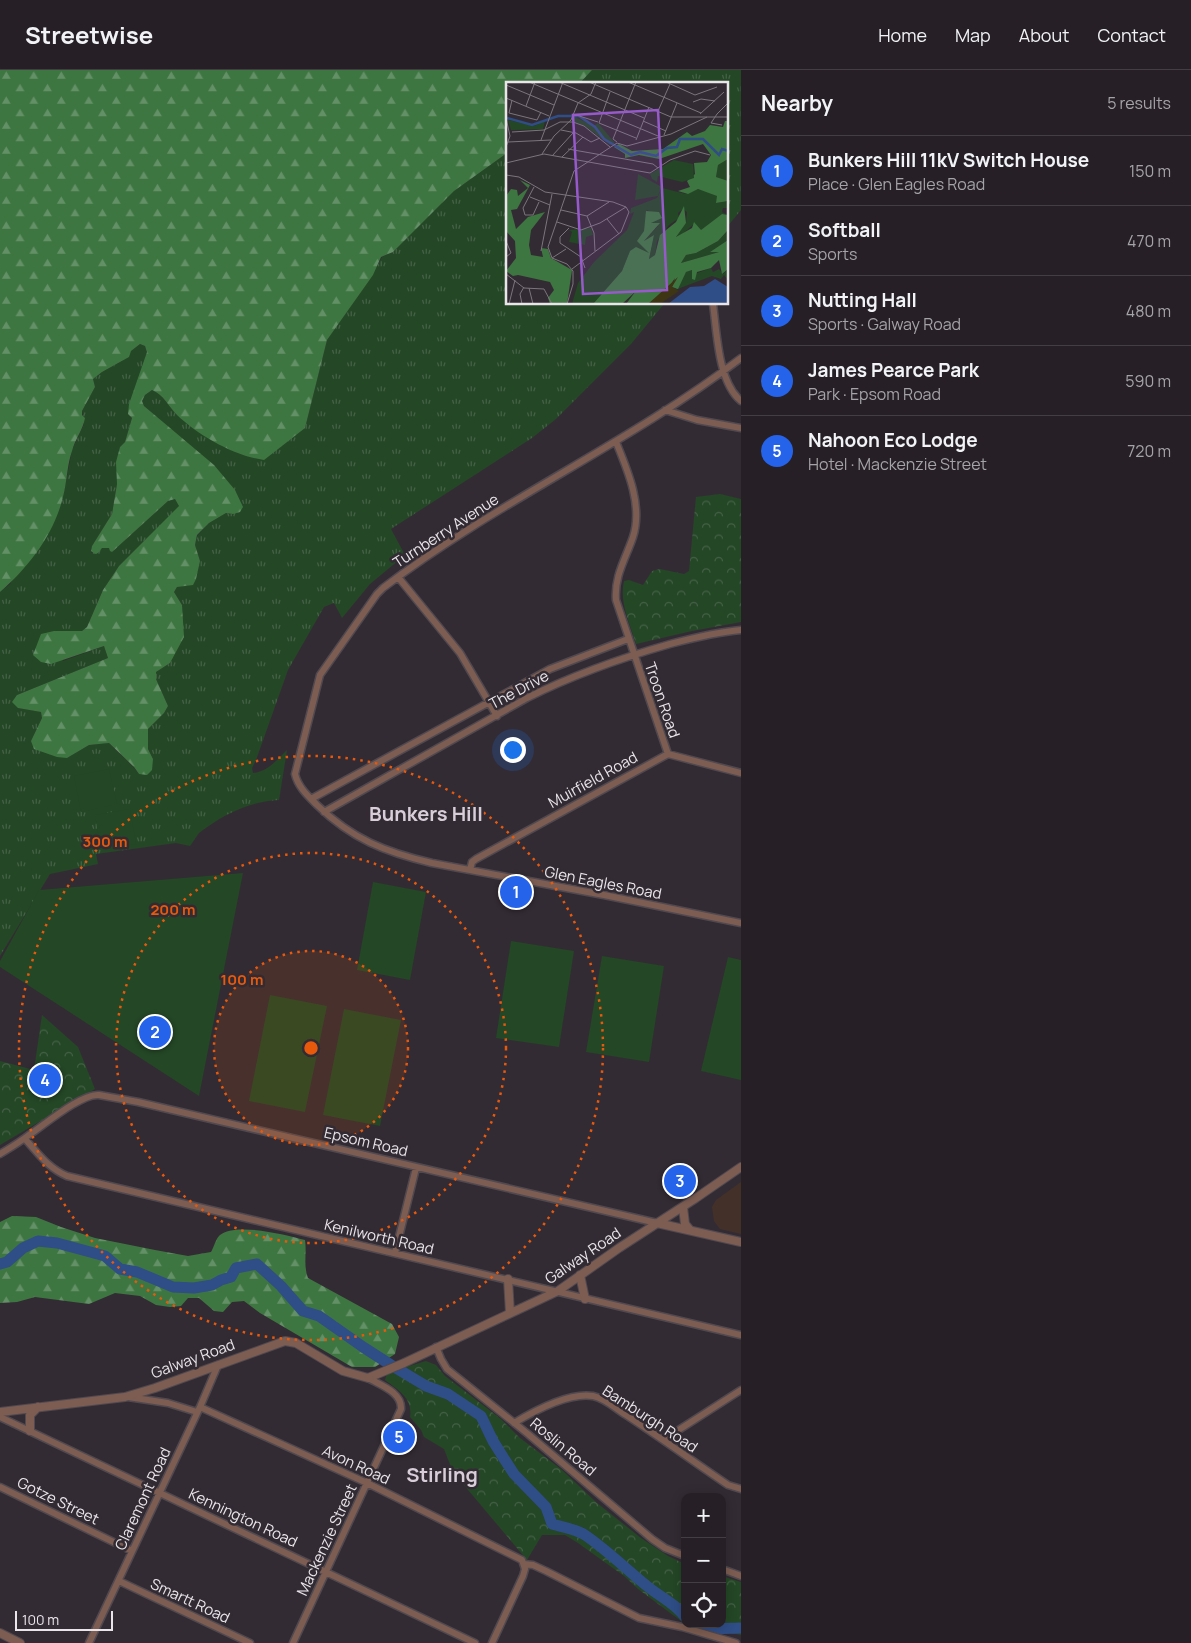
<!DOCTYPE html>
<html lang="en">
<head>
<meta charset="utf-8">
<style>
	:root { --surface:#262026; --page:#2e282e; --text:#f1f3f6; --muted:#a4a3a7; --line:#423e43; --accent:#2563eb }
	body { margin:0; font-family:Manrope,sans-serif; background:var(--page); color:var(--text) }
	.controls { position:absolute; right:15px; bottom:15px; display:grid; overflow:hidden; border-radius:10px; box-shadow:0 2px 12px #0003 }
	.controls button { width:45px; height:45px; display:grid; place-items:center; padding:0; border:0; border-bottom:1px solid var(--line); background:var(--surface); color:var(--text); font:25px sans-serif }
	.scale { position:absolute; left:15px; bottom:12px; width:98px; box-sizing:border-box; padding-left:5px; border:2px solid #eae5eb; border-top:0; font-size:14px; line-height:18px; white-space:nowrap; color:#eae5eb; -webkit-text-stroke:4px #332b33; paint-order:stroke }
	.you { position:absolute; left:512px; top:679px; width:18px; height:18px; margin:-12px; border:4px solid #fff; border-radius:50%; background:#1a73e8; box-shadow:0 0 0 8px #1a73e833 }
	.badge { display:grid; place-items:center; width:32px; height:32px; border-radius:50%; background:var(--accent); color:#fff; font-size:16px; font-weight:700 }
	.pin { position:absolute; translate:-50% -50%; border:2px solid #fff; box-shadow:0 1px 5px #0006 }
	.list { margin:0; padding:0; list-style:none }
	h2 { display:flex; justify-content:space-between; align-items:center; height:65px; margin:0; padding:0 20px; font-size:21px }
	h2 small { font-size:16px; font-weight:400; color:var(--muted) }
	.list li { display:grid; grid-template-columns:32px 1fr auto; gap:15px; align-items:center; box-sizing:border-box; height:70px; padding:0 20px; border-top:1px solid var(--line) }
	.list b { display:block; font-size:19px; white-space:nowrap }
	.list p { margin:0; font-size:16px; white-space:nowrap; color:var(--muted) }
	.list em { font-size:16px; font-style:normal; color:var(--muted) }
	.icon { flex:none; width:28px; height:28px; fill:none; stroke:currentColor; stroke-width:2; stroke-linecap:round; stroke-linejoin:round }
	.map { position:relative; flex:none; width:741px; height:1573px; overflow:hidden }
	header { display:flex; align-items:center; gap:30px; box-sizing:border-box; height:70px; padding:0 25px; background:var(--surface); border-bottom:1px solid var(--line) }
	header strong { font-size:24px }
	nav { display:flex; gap:28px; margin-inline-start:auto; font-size:18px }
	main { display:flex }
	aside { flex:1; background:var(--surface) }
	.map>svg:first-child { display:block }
	.education { fill:#433129 }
	.grass { fill:url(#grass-tufts) }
	.forest { fill:url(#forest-firs) }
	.park { fill:url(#park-crowns) }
	.garden { fill:#244726 }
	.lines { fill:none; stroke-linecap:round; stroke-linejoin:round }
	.river { stroke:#2f4d86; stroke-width:11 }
	.minor-casing { stroke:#504950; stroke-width:9 }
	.tertiary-casing { stroke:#504950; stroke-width:10 }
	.minor { stroke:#7d5d52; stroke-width:6 }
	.tertiary { stroke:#7d5d52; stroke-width:8 }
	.ring { fill:none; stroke:#e8590c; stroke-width:2.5; stroke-dasharray:2.5 5 }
	.labels { text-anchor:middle; stroke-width:5; stroke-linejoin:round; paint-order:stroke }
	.street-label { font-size:15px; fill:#eae5eb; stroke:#332b33 }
	.district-label { font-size:20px; font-weight:bold; fill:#d8ced9; stroke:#332b33 }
	.inset-river { fill:none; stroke:#2f4d86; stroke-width:2.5 }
	.inset-road { fill:none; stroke:#7c757d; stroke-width:1 }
	.view { fill:#975aca; fill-opacity:0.15; stroke:#975aca; stroke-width:2.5 }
	.inset-edge { fill:none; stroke:#eae5eb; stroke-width:2.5 }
	.centre { fill:#e8590c; stroke:#332b33; stroke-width:2.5 }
	.ring-label { font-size:15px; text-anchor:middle; font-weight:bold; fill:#e8590c; stroke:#332b33; stroke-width:5; stroke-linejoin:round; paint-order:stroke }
</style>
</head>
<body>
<header>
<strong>Streetwise</strong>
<nav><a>Home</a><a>Map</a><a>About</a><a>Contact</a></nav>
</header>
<main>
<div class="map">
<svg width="741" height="1573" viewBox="0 0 741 1573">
	<defs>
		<pattern id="grass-tufts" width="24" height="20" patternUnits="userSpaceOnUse" patternTransform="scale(1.25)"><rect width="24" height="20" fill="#244726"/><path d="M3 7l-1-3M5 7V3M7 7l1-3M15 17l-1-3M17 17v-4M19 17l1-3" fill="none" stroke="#446146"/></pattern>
		<pattern id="forest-firs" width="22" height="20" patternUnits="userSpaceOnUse" patternTransform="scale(1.25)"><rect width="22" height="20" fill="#3e7641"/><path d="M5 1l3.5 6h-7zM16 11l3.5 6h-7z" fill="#639066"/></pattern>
		<pattern id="park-crowns" width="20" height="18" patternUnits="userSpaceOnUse" patternTransform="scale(1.25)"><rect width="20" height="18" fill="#244726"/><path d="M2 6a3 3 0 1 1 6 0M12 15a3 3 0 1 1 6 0" fill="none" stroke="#446146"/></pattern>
	</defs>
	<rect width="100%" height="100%" fill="#332b33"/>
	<path class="education" d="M741 1112V1164L720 1159 714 1151 712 1137 716 1130Z"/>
	<path class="grass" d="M592 0H741V140L727 157V14H579Z
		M507 83V234H664L631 274 556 349 532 368 391 459 405 485 370 514 342 548 334 533 324 537 288 600 256 690 252 698 253 703C267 702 277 690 287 680L279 730C250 731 222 745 199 763 196 767 193 772 190 776L176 773 96 784 98 794 50 804 0 886V522L10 514 63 427 72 380 84 354 82 341 95 317 93 309 102 302 122 291 131 281 140 274 145 276 147 282 128 344 132 348 125 372 120 377 117 392V414L112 444 92 476 91 482 92 483 102 478H109L112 482 168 431 175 429 180 436 119 496 103 520 87 557 82 561H54L63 591 104 576 108 588 17 625 18 638 41 642 42 648 31 671 67 688 89 675 109 673C119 684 131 693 139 704L153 689 148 679V659L164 643 168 636 156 609V602L170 593 182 535 174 522 177 517 183 515 188 516 200 491 195 475 197 466 209 453 226 443 233 444 178 366 144 336 142 331 145 325 152 320 158 322 177 345 305 358 327 270 372 205 382 187 393 182 454 121Z"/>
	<path class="forest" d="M0 0H592L579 14H507V83L454 121 393 182 381 187 373 205 327 270 305 358 264 390C234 386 198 365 177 345 169 337 163 324 152 320L145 325 142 331 144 336 214 395 235 420 243 437 240 442 233 444 226 443 209 453 197 465 195 475 200 491 196 509 193 515 177 517 174 522 182 535 184 567 170 593 156 602V609L168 636 164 643 148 659V679L153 689 152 700 147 705 139 704 134 697 109 673 89 675 67 688 57 687 34 679 31 671 42 648 41 642 18 638 12 632 17 625 108 588 104 576 51 594 41 592 33 585 41 564 54 561H82L87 557 103 520 119 496 179 436 175 429 168 431 112 482 110 481 109 478H102L98 483 95 484 91 481 92 476 112 444 117 414 116 392 120 377 125 372 132 348 128 344 129 334 147 282 145 276 140 274 131 281 129 287 102 302 93 309 95 317 82 341V345L85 348C83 360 75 369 72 381 67 395 67 412 63 427 54 464 29 497 0 522Z
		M12 1146 36 1147 61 1157 95 1168 155 1180 188 1186 211 1182C214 1177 216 1168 220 1165 236 1152 286 1165 305 1170 307 1183 303 1195 308 1208L392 1254 399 1267 395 1284 375 1297H352L260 1243 244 1231 232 1232 223 1242 214 1241 199 1228H188L181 1236 170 1237 156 1235 140 1226 115 1223 89 1234 35 1227 17 1232 0 1233V1152Z"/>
	<path class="park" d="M720 424 741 429V552L692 561 636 574C630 553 619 533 624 511L629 510 643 515 652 501 660 499 684 504 689 501 696 427Z
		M42 945 78 977 95 1019 0 1075V991L34 1000Z
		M426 1291 436 1295 445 1306 501 1349 520 1368 561 1399 597 1433 641 1468 668 1486 685 1494V1554L638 1519 624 1506 578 1473 565 1465H542L527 1490 453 1402 444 1379 424 1367 421 1360 410 1347C413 1328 398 1320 385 1310L387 1303Z
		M722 1506 741 1512V1565C723 1561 701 1565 685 1554H722Z"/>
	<path class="garden" d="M109 699 117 734 81 742 74 706Z
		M130 739 136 774 101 780 95 745Z
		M243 803 199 1026 0 897V891L39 820Z
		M373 812 426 822 410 910 357 900Z
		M511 871 574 881 559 977 496 968Z
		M602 886 664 896 649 992 586 982Z
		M728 887 741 890V1010L701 1001Z
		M270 925 327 936 305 1042 249 1031Z
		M344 939 401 950 380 1056 323 1045Z"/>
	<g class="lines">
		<path class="river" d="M0 1194 7 1192 23 1178 38 1171 57 1173 105 1186 120 1199 137 1202 173 1217 194 1218 212 1215 221 1210 231 1207 236 1198 257 1194 281 1216 303 1241 319 1246 363 1277 391 1295 426 1316 448 1324 481 1346 493 1371 503 1387 514 1404 546 1437 552 1454C562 1457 576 1459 585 1465 607 1480 626 1499 647 1516 660 1527 675 1533 685 1547
			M689 1554C702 1561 727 1558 741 1558"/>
		<g class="minor-casing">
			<path id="minor" d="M713 234C717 263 718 312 741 331
				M741 288C628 374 496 432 383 518L377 524 320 605 295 704C298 717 308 726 317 735 352 769 385 782 432 793L604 825 741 853
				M665 340 697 350 741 358
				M616 372C628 401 643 436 633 467 626 488 614 506 616 530L668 684
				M398 507 460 583 497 646
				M311 729 550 599 628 569
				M324 742 527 628C573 605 621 588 670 574 693 568 717 562 741 560
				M470 800 472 792 476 789 668 684 741 703
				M25 1069C38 1083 48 1098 67 1106L741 1265
				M0 1084C10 1078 20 1072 29 1065 44 1055 82 1023 99 1025L138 1032 657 1153
				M395 1183 416 1098
				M436 1277 441 1289 447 1299 528 1364 652 1469 665 1478 685 1486
				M128 1327 168 1333 197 1342
				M200 1337 367 1413 522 1490 525 1499 523 1506 492 1573
				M0 1347 475 1573
				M514 1353C534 1341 569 1322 593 1326 605 1328 616 1339 626 1345 661 1368 694 1392 728 1415L741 1419
				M663 1370 741 1320
				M0 1417 132 1481
				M524 1494 533 1495 546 1501 639 1548 682 1557 736 1573
				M722 1499 741 1506
				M119 1511 250 1573
				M89 1573 200 1337 218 1295
				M293 1573 401 1339C402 1322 380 1315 368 1308"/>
		</g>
		<g class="tertiary-casing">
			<path id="tertiary" d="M683 1137 685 1154 690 1160
				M657 1153 741 1172
				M580 1205 585 1229
				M508 1209 510 1243
				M0 1342 125 1327 155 1318 285 1271 296 1273 343 1301 368 1308 404 1293 558 1221 619 1178 696 1128 741 1097
				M30 1361V1345L38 1337
				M0 1563 20 1573"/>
		</g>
		<use href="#minor" class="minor"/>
		<use href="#tertiary" class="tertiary"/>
	</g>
	<circle cx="311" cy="978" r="97" fill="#e8590c" fill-opacity=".12"/>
	<g class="ring">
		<circle cx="311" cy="978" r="97"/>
		<circle cx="311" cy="978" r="195"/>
		<circle cx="311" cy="978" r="292"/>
	</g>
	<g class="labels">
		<g class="street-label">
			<text transform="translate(446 461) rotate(-33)" y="5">Turnberry Avenue</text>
			<text transform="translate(519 620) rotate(-28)" y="5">The Drive</text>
			<text transform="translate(662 630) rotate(71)" y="5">Troon Road</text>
			<text transform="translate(593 710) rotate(-29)" y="5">Muirfield Road</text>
			<text transform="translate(603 813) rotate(11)" y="5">Glen Eagles Road</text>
			<text transform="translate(366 1072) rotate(13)" y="5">Epsom Road</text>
			<text transform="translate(379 1167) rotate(13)" y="5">Kenilworth Road</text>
			<text transform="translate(583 1186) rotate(-34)" y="5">Galway Road</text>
			<text transform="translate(193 1289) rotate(-20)" y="5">Galway Road</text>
			<text transform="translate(650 1349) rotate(33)" y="5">Bamburgh Road</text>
			<text transform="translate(563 1377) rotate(40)" y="5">Roslin Road</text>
			<text transform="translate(356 1395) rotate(25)" y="5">Avon Road</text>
			<text transform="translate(143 1429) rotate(-65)" y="5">Claremont Road</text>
			<text transform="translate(58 1431) rotate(26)" y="5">Gotze Street</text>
			<text transform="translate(243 1448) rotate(25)" y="5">Kennington Road</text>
			<text transform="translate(327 1470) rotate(-65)" y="5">Mackenzie Street</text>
			<text transform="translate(190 1531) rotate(25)" y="5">Smartt Road</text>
		</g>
		<g class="district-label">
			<text x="426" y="751">Bunkers Hill</text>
			<text x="442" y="1412">Stirling</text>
		</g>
	</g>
	<g transform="translate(506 12)">
		<rect width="222" height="222" fill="#332b33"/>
		<path d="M222 77V99L221 100 210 95 211 88 212 83ZM156 106 180 112 192 107 203 110 211 114V121L222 119V126H217L216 130 222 133 216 132 194 149 189 146V141L172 156 170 151 180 141 181 130 177 127 172 131 173 136 163 143 151 159 149 173 143 177 148 153 138 159 152 144 145 141 153 135 141 128 138 149 133 158 143 171 124 169 116 189 87 222H66L72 201 88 180 121 148 128 130 124 132 125 126 151 116ZM222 148V158L204 170H213L175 181 180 173 190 171 212 159ZM205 186 207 190 213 187 217 192 222 187V198L218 193 215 197 206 194 169 208 180 190 186 188V193Z" fill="#244726"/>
		<path d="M219 39H222V77L212 83 210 95 222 99V119L210 121 211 114 192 107 182 112 172 109 184 105 181 99 189 92 188 81 201 80 205 73 197 62 153 77 133 73 119 76V72L108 65 113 62 126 69 157 67 181 50 186 54 199 49 204 43 217 45ZM14 98 24 103 11 127 5 128 10 147 22 135 39 130 25 148 23 163 25 173 37 175 35 166 42 167 45 176 66 188 61 222H44L42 216 48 208 44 200 12 193 7 194 0 189 10 176 9 159 0 149V114L5 107 11 108 12 114 22 106ZM178 124 180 141 170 155 186 146 188 140 195 148 216 132 222 133V148L212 159 190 171 180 173 175 181 213 170H204L222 158V187L216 192 213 178 205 186 191 190 189 198 186 197V188L180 190 172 207 166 205 169 196 161 208 142 222H120L129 210 116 222H87L116 189 124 169 130 165 143 171 131 159 138 149 140 129 153 130 156 136 145 141H154L138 159 148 153 143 177 149 173 154 153 170 140Z" fill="#3e7641"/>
		<path d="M172 195 166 205 173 209 154 222H142Z" fill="#3e3515"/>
		<path d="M67 34 88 44 92 41 109 61 104 63 79 44 65 39ZM2 38 28 44 39 39 37 47 9 48H5ZM168 78 187 82 188 96 176 100 152 94 151 100 146 97 144 92ZM85 146 87 153 80 155 79 163 63 160 66 150 63 148Z" fill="#244726"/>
		<path d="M132 92 156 105 152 114 129 118Z" fill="#244726"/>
		<path d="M209 197 222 205V222H162L184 205 198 204Z" fill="#2f4d86"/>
		<path class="inset-river" d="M1 36 26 43 52 34H73L89 45 98 57 125 73 134 70 150 74 161 66 171 65 174 57H197L213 73 216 67 223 69"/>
		<path class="inset-road" d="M23 0 152 54M53 0 138 36M83 0 165 35H223M122 0 195 31M160 0 189 13 211 5M0 3 48 23M104 10 93 41 130 56M0 16 43 34M6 18 3 31 31 38 35 30M187 20 195 17 209 19M20 24 29 0M152 29 164 2M67 32 92 40M194 32 218 10M211 32 205 41 216 43M211 32 223 20M0 36 4 54 0 65M137 39 160 49M55 48 70 51 85 60 94 56M6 50 38 48 54 40H67L78 44 104 65M158 53 171 21M35 58 57 0M130 58 143 25M2 60 45 58M111 60 107 57 130 0M62 67 147 82 152 86M36 72 48 54 65 38 72 21 85 12 90 0M46 74 67 51M56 75 77 55M0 81 38 72 144 91 164 78 189 69 204 73M0 93 13 95 39 110 107 120 120 125M28 105 17 126 19 133H27L33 120M24 115 44 123M55 128 81 134 103 120M81 134 88 151 89 169M101 137 113 152M51 140 75 148 94 141 120 125M63 146 54 155V161L75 175 79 186M0 159 5 171 0 175M35 169 46 112M46 176 60 167M66 187 115 150 123 130 120 125M0 192 18 206 38 207 46 222M23 206 27 222M3 222 9 198M16 222 14 212 18 205M61 222 67 202V189L61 182 46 176 42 165 68 89 111 61 121 64 165 52 201 35"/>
		<path class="view" d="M152 28 161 208 77 212 67 33Z"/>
		<rect width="222" height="222" class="inset-edge"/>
	</g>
	<circle cx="311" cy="978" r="8" class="centre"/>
	<g class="ring-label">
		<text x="105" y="777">300 m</text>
		<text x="173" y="845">200 m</text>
		<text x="242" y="915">100 m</text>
	</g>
</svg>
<div class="controls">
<button>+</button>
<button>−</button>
<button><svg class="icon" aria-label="locate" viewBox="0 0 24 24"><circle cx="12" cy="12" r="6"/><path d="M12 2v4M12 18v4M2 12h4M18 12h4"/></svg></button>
</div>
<div class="scale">100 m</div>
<div class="you"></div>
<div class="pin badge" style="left:516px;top:822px">1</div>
<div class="pin badge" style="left:155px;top:962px">2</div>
<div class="pin badge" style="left:680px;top:1111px">3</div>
<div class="pin badge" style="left:45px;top:1010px">4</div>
<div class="pin badge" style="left:399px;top:1367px">5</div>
</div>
<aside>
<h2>Nearby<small>5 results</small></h2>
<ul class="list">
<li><span class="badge">1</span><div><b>Bunkers Hill 11kV Switch House</b><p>Place · Glen Eagles Road</p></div><em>150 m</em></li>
<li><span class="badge">2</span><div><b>Softball</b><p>Sports</p></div><em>470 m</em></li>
<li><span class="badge">3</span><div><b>Nutting Hall</b><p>Sports · Galway Road</p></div><em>480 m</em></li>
<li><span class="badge">4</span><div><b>James Pearce Park</b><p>Park · Epsom Road</p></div><em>590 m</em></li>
<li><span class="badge">5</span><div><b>Nahoon Eco Lodge</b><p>Hotel · Mackenzie Street</p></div><em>720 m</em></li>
</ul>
</aside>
</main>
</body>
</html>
